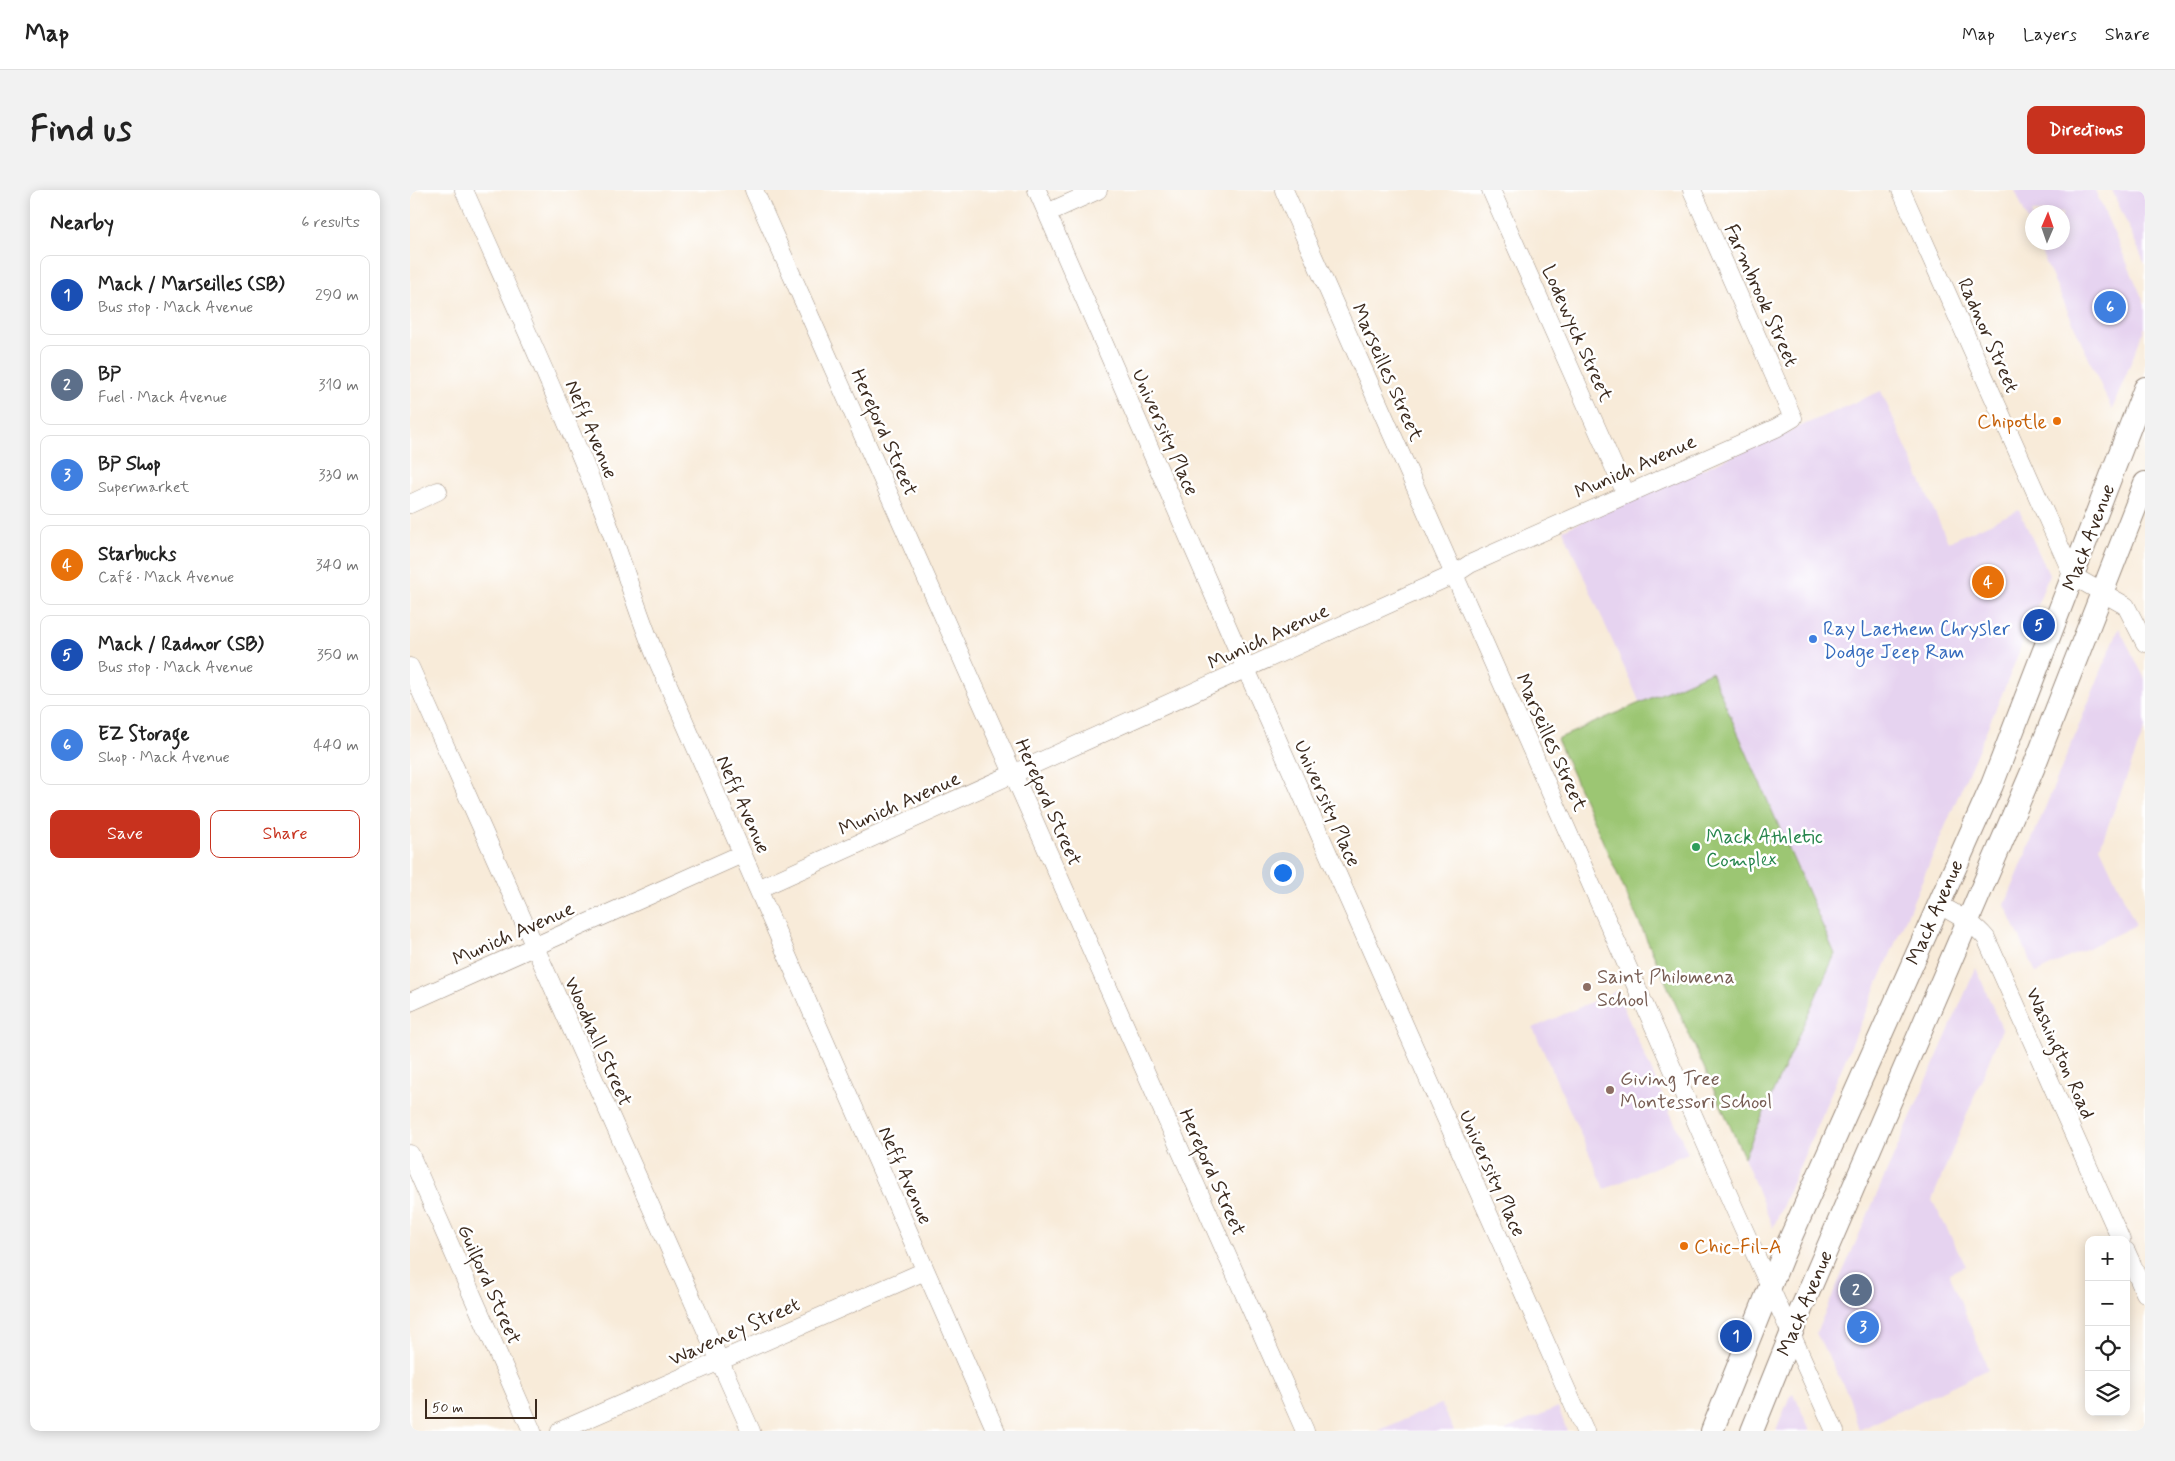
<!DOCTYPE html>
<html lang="en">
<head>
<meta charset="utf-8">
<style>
	:root { --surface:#fff; --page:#f2f2f2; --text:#222; --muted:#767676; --line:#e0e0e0; --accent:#c8321e }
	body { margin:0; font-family:Mynerve,sans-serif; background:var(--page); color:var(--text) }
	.controls { position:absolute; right:15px; bottom:15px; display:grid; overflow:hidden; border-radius:10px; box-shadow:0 2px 12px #0003 }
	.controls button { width:45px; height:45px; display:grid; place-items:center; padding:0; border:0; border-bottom:1px solid var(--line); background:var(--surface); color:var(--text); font:25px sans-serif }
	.compass { position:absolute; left:1615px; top:15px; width:45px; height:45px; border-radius:50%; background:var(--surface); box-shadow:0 2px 12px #0003; rotate:2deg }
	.scale { position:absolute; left:15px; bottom:12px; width:112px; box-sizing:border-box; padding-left:5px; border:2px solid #3b2a1e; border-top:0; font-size:14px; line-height:18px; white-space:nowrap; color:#3b2a1e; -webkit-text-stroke:4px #fff; paint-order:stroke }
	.you { position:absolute; left:872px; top:682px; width:18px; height:18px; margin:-12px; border:4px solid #fff; border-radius:50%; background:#1a73e8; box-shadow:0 0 0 8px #1a73e833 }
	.badge { display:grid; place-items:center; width:32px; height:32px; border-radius:50%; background:var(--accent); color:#fff; font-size:16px; font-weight:700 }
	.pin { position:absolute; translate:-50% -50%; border:2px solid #fff; box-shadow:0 1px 5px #0006 }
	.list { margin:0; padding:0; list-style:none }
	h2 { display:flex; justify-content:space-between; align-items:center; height:65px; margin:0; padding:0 20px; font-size:21px }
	h2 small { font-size:16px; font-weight:400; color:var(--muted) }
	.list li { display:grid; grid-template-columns:32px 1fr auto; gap:15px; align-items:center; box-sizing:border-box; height:80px; margin:0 10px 10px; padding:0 10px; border:1px solid var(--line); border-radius:10px }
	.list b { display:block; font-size:19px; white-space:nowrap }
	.list p { margin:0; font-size:16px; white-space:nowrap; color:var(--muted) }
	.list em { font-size:16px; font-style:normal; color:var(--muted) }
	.actions { display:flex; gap:10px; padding:15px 20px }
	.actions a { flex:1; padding:11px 0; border:1px solid var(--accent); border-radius:10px; text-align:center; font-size:18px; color:var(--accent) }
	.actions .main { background:var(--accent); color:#fff }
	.icon { flex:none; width:28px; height:28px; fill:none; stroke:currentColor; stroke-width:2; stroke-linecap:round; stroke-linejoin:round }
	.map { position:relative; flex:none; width:1735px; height:1241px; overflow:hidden; border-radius:10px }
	header { display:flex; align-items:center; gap:30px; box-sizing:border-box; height:70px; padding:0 25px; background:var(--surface); border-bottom:1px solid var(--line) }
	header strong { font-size:24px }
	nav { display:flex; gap:28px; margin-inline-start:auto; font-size:18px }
	.intro { display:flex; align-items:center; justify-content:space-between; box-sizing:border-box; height:120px; padding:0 30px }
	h1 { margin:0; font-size:35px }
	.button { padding:12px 22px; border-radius:10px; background:var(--accent); color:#fff; font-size:18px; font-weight:700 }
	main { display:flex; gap:30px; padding:0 30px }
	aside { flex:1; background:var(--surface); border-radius:10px; box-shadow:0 2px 12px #0003 }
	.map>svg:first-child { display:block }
	.built { fill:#e6d3f0 }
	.green { fill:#9cc673; stroke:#6c7848 }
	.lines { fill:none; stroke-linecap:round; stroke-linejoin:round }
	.minor-casing { stroke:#9a8a7c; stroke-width:19 }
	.major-casing { stroke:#9a8a7c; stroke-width:24 }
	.minor { stroke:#fff; stroke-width:18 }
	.major { stroke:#fff; stroke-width:22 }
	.food-dot { fill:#e8710a; stroke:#fff; stroke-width:2 }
	.shop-dot { fill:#3f7fe0; stroke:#fff; stroke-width:2 }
	.leisure-dot { fill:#2e9e5b; stroke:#fff; stroke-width:2 }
	.education-dot { fill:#8d6e63; stroke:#fff; stroke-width:2 }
	.labels { text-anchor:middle; stroke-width:5; stroke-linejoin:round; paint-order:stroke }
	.street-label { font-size:20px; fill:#3b2a1e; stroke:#fff }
	.food-label { font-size:20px; fill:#c56008; stroke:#fff; text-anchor:end }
	.shop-label { font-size:20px; fill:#366cbe; stroke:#fff; text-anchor:start }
	.leisure-label { font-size:20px; fill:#27864d; stroke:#fff; text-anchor:start }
	.education-label { font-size:20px; fill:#785e54; stroke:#fff; text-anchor:start }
</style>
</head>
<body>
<header>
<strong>Map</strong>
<nav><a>Map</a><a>Layers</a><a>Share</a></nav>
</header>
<div class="intro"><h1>Find us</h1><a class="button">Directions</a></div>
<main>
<aside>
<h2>Nearby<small>6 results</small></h2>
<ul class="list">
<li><span class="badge" style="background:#1a4fb4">1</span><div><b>Mack / Marseilles (SB)</b><p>Bus stop · Mack Avenue</p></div><em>290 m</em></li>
<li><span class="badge" style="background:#5c6f8a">2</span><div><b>BP</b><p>Fuel · Mack Avenue</p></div><em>310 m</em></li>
<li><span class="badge" style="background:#3f7fe0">3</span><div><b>BP Shop</b><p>Supermarket</p></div><em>330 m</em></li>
<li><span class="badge" style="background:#e8710a">4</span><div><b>Starbucks</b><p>Café · Mack Avenue</p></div><em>340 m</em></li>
<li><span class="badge" style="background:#1a4fb4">5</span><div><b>Mack / Radnor (SB)</b><p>Bus stop · Mack Avenue</p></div><em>350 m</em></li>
<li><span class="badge" style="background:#3f7fe0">6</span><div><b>EZ Storage</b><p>Shop · Mack Avenue</p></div><em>440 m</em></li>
</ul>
<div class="actions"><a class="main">Save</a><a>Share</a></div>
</aside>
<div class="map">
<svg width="1735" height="1241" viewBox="0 0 1735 1241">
	<rect width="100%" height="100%" fill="#fff"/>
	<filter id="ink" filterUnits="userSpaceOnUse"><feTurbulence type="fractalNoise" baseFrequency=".02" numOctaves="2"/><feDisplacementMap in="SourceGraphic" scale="10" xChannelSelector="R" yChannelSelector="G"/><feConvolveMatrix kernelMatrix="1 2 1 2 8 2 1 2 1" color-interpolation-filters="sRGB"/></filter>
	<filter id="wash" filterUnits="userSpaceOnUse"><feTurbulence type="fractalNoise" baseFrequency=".0096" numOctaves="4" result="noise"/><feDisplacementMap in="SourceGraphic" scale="20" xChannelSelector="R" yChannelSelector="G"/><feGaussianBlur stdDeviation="1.12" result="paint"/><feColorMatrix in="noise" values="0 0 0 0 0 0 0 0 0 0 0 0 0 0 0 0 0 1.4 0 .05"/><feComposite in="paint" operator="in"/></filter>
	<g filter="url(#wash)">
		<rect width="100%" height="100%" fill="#f8ebd9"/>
		<path class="built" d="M1605 0H1685L1735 114V137L1702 220 1627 53 1652 52V22H1622V41Z
			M1702 0H1735V74Z
			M1471 201 1538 352 1609 320 1639 385 1598 490 1363 1038 1334 967 1425 764 1301 482 1230 513 1153 340Z
			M1709 438 1735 489V538L1690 657 1726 735 1626 783 1595 715Z
			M1566 778 1592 839 1522 1010 1556 1076 1539 1083 1578 1179 1449 1240 1438 1204 1406 1143Z
			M1206 801 1278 963 1195 999 1123 838Z
			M1384 1204 1400 1241H1366L1379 1208Z
			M1031 1214 1044 1241H967Z
			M1148 1217 1157 1241H1093Z"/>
		<path class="green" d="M1301 482 1425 764 1334 967 1147 549Z"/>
	</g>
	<g filter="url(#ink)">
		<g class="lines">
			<g class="minor-casing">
				<path id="minor" d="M54 0C101 106 150 212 193 320 212 369 226 419 246 467L586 1241
					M344 0 895 1241
					M627 0 836 479 1175 1241
					M874 0 1326 1022 1425 1241
					M1081 0 1216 304
					M1491 0 1663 386 1716 416 1735 453
					M637 23 688 0
					M0 314 28 301
					M0 477 341 1241
					M348 699 1045 384 1060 374 1366 238 1383 228 1282 0
					M1528 714C1545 724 1563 732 1576 748L1711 1050
					M0 812 332 664
					M0 964 122 1241
					M1716 1061 1735 1103
					M150 1241 515 1081"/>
			</g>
			<g class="major-casing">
				<path id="major" d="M1302 1241 1372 1067 1582 595 1735 198
					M1342 1241 1392 1117 1623 579 1735 293"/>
			</g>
			<use href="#minor" class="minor"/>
			<use href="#major" class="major"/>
		</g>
	</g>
	<g class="food-dot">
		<circle cx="1647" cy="231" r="5"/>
		<circle cx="1274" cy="1056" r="5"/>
	</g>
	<circle class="shop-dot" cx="1403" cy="449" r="5"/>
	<circle class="leisure-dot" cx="1286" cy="657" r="5"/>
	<g class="education-dot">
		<circle cx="1177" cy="797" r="5"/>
		<circle cx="1200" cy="900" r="5"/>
	</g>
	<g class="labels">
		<g class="street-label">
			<text transform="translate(1352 105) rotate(66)" y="7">Farmbrook Street</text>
			<text transform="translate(1168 143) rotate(66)" y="7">Lodewyck Street</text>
			<text transform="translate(1579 145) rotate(66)" y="7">Radnor Street</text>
			<text transform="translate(978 182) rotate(66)" y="7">Marseilles Street</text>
			<text transform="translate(182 239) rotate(67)" y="7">Neff Avenue</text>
			<text transform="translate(475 242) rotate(66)" y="7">Hereford Street</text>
			<text transform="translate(756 242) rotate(66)" y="7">University Place</text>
			<text transform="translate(1225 276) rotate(-24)" y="7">Munich Avenue</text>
			<text transform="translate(1678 347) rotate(-69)" y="7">Mack Avenue</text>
			<text transform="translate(858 446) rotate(-25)" y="7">Munich Avenue</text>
			<text transform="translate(1142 552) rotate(66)" y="7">Marseilles Street</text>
			<text transform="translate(639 612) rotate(66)" y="7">Hereford Street</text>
			<text transform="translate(489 613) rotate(-24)" y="7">Munich Avenue</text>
			<text transform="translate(918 613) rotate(66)" y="7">University Place</text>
			<text transform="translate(334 614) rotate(66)" y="7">Neff Avenue</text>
			<text transform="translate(1524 722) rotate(-66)" y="7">Mack Avenue</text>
			<text transform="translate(103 743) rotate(-24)" y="7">Munich Avenue</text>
			<text transform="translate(189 851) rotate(66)" y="7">Woodhall Street</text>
			<text transform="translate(1651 863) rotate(66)" y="7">Washington Road</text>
			<text transform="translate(803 982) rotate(66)" y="7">Hereford Street</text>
			<text transform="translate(1083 983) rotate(66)" y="7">University Place</text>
			<text transform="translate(496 985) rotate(66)" y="7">Neff Avenue</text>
			<text transform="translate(80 1094) rotate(66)" y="7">Guilford Street</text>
			<text transform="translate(1394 1113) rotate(-67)" y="7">Mack Avenue</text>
			<text transform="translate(324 1141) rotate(-24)" y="7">Waveney Street</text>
		</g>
		<g class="food-label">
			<text x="1637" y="238">Chipotle</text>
			<text x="1284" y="1063" text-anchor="start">Chic-Fil-A</text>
		</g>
		<g class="shop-label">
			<text x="1413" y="445">Ray Laethem Chrysler<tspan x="1413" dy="23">Dodge Jeep Ram</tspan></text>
		</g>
		<g class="leisure-label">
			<text x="1296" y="653">Mack Athletic<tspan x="1296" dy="23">Complex</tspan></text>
		</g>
		<g class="education-label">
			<text x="1187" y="793">Saint Philomena<tspan x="1187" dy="23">School</tspan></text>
			<text x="1210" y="895">Giving Tree<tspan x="1210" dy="23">Montessori School</tspan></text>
		</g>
	</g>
</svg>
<div class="controls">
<button>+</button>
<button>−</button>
<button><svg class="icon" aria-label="locate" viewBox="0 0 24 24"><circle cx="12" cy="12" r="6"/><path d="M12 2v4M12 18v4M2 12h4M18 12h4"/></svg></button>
<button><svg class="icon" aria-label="layers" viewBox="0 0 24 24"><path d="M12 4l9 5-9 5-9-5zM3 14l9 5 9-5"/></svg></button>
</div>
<svg class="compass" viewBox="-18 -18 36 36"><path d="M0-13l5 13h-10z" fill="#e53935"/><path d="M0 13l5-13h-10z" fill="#767676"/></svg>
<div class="scale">50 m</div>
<div class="you"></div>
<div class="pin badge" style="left:1326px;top:1146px;background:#1a4fb4">1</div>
<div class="pin badge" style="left:1446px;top:1100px;background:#5c6f8a">2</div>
<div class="pin badge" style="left:1453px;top:1137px;background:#3f7fe0">3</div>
<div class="pin badge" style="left:1578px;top:392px;background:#e8710a">4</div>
<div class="pin badge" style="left:1629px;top:435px;background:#1a4fb4">5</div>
<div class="pin badge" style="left:1700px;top:117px;background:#3f7fe0">6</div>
</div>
</main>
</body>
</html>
